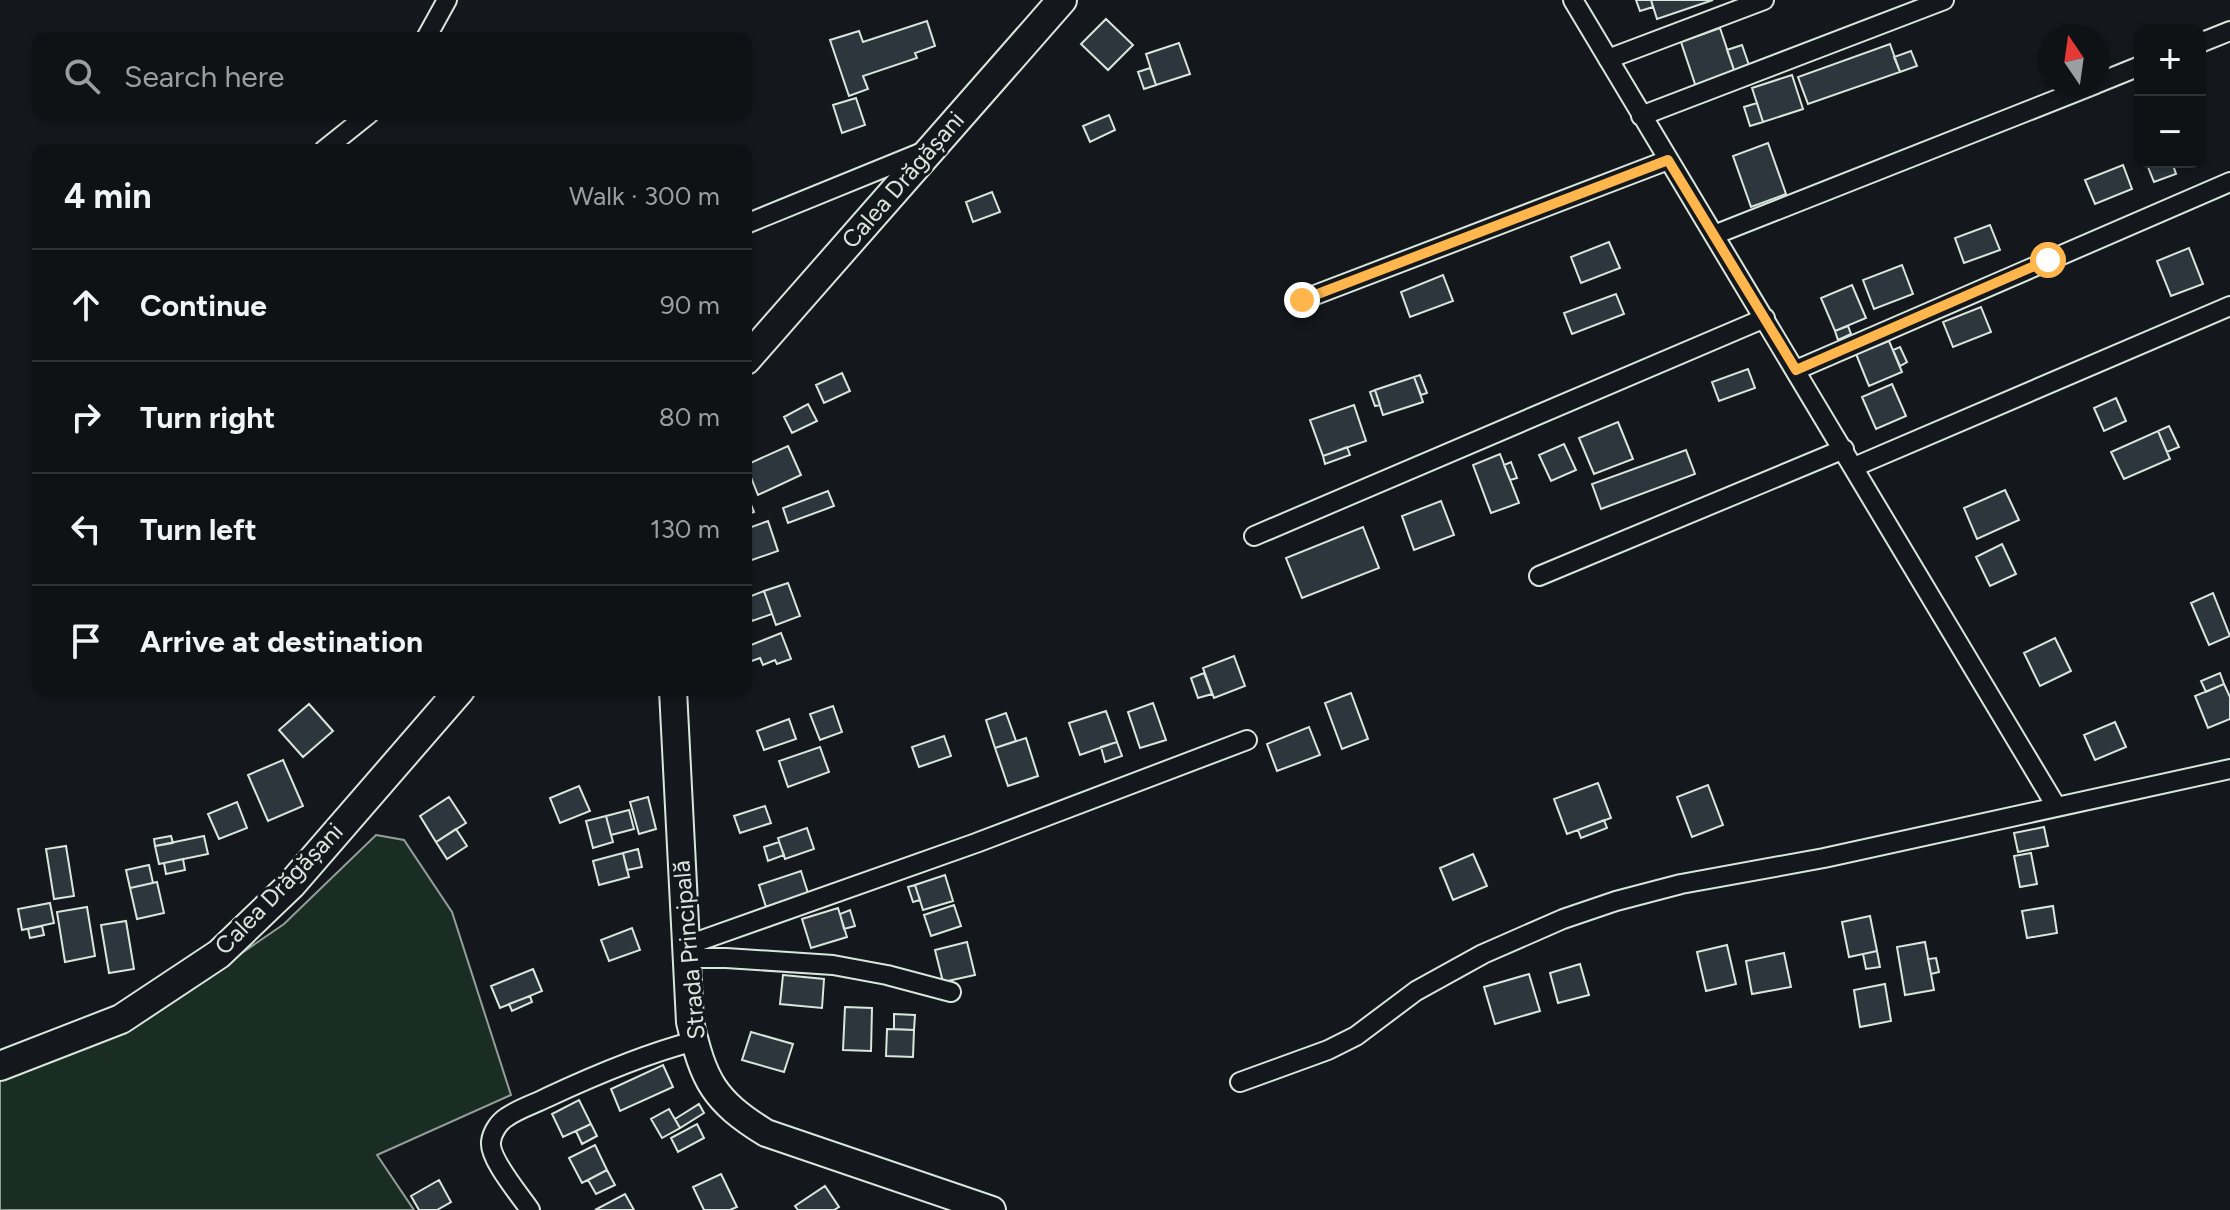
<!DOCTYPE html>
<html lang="en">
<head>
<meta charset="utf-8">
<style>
	:root { --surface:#0f1215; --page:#181b1e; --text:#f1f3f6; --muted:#9b9ea0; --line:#2f3234 }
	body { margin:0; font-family:Figtree,sans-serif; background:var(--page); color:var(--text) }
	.controls { position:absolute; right:24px; top:24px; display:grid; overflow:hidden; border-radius:16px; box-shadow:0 2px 6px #0004 }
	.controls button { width:72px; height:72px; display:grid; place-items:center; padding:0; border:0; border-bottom:2px solid var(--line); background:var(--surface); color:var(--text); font:40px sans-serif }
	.compass { position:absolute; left:2038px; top:24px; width:72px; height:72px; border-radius:50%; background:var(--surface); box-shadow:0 2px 6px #0004; rotate:347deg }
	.stop { position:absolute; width:24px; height:24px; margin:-18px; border:6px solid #ffb74d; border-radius:50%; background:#fff }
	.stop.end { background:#ffb74d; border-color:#fff; box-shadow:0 2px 8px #0008 }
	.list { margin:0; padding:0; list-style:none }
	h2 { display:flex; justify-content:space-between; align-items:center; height:104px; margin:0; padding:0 32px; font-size:34px }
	h2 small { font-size:26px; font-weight:400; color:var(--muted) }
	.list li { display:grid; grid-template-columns:52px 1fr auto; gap:24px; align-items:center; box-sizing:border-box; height:112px; padding:0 32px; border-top:2px solid var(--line) }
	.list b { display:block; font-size:30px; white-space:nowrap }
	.list em { font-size:26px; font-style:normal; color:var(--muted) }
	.icon { flex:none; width:44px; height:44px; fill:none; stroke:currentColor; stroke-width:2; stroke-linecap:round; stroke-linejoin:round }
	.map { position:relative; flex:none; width:2230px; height:1210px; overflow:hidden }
	.search { position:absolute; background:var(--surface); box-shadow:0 2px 6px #0004; left:32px; top:32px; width:720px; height:88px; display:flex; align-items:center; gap:20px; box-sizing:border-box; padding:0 28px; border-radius:16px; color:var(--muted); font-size:30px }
	.panel { position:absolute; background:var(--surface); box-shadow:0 2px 6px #0004; left:32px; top:144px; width:720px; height:552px; border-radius:16px }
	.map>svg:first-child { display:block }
	.green { fill:#1a2d24; stroke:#939e99; stroke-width:2 }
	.building { fill:#2c363c; stroke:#d8e6dc; stroke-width:2 }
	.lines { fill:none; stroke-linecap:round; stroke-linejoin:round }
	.street-casing { stroke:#d8e6dc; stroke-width:22 }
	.secondary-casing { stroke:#d8e6dc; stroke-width:30 }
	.primary-casing { stroke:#d8e6dc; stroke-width:32 }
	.street { stroke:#14181c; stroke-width:18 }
	.secondary { stroke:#14181c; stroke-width:26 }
	.primary { stroke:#14181c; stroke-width:28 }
	.route { stroke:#ffb74d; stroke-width:10 }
	.labels { text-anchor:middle; stroke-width:6; stroke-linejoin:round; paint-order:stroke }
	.street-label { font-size:24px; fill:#d8e6dc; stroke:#14181c }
</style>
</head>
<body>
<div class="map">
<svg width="2230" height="1210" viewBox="0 0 2230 1210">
	<rect width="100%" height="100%" fill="#14181c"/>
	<path class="green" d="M376 835 404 840 452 912 511 1095 377 1155 414 1210H0V1078L137 1025 284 924Z"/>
	<path class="building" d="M1636 0H1651L1653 7 1640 11Z
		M1651 0H1713L1657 19Z
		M1106 19 1133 45 1108 70 1081 44Z
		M927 21 935 46 915 53 917 58 863 76 868 89 849 96 830 40 859 31 863 42Z
		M1720 28 1735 73 1696 87 1681 42Z
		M1179 43 1190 74 1156 85 1146 54Z
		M1890 44 1900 72 1808 104 1798 77Z
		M1742 45 1750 68 1735 73 1727 50Z
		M1911 51 1917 66 1900 72 1894 57Z
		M1150 68 1156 85 1144 89 1138 72Z
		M1792 75 1803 109 1763 122 1752 88Z
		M856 98 865 125 842 133 833 105Z
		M1757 103 1763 122 1750 126 1744 107Z
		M1109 115 1115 130 1090 142 1083 126Z
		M1768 143 1786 194 1751 207 1733 156Z
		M2146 162H2172L2176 174 2154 182Z
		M2123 165 2132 189 2095 204 2085 180Z
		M992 192 1000 212 973 222 966 202Z
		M1990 225 2000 250 1964 263 1955 238Z
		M1609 242 1620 268 1581 283 1571 257Z
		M2189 248 2203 284 2171 296 2157 261Z
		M1902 265 1913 294 1874 309 1863 280Z
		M1443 275 1453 301 1410 317 1401 292Z
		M1852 285 1866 318 1835 331 1821 298Z
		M1616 294 1624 314 1572 334 1564 313Z
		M1981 307 1991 332 1953 347 1943 322Z
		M1848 326 1851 334 1838 340 1835 331Z
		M1889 341 1902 372 1869 386 1856 354Z
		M1900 347 1907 362 1900 366 1893 350Z
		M1748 369 1755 388 1719 401 1712 382Z
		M842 373 850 391 824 403 816 385Z
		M1420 375 1427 393 1421 395 1414 377Z
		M1414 377 1423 402 1383 415 1375 390Z
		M1892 384 1906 416 1876 429 1862 397Z
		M1375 390 1380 405 1375 406 1370 392Z
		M2116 398 2126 421 2104 431 2094 408Z
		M808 404 817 421 792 433 784 417Z
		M1354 405 1366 441 1323 456 1310 420Z
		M1618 422 1633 459 1594 474 1579 438Z
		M2169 426 2179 447 2167 452 2158 431Z
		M2158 431 2170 459 2124 479 2111 452Z
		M1564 444 1576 470 1551 481 1539 455Z
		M788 446 801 475 758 495 746 465Z
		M1347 447 1350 455 1325 464 1323 456Z
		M1686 450 1695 474 1601 509 1592 484Z
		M1500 454 1519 503 1491 513 1473 465Z
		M1511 462 1517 478 1510 480 1504 465Z
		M2005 490 2019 520 1977 539 1964 508Z
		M828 491 834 506 788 523 783 508Z
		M746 492 754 512 746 515Z
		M1441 501 1454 535 1414 550 1402 516Z
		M768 521 778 551 746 562V529Z
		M1363 527 1379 568 1302 598 1286 558Z
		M2002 544 2016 574 1990 586 1976 557Z
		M788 583 800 616 776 625 764 591Z
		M764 591 772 614 752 621 746 605V598Z
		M2213 593 2230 636 2209 645 2191 603Z
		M781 633 791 659 777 664 775 660 763 665 760 658 746 663V647Z
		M2055 638 2071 671 2040 686 2024 653Z
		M1234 656 1245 686 1214 698 1203 668Z
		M1204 673 1212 694 1198 698 1191 678Z
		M2220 673 2224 684 2206 692 2201 681Z
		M2224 684 2230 697V719L2208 728 2195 696Z
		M1351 693 1368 739 1342 749 1325 703Z
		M1153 703 1166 740 1140 748 1128 712Z
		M309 704 333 731 303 757 279 730Z
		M833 706 842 732 820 740 810 714Z
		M1106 711 1117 742 1080 755 1069 723Z
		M1006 713 1016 741 995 748 986 720Z
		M789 719 796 739 764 750 757 731Z
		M2115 722 2126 747 2095 760 2084 735Z
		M1309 727 1320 755 1277 771 1267 744Z
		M944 736 951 756 919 767 912 747Z
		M1026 738 1038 776 1008 786 995 748Z
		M1117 742 1122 756 1105 762 1101 747Z
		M820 747 829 772 788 787 779 761Z
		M283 760 303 806 268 821 248 775Z
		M1598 783 1611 818 1567 834 1554 799Z
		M1708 785 1723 825 1692 837 1677 797Z
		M579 786 590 811 560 823 550 798Z
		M449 797 466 823 436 842 420 816Z
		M648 797 656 829 639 834 630 802Z
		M237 802 247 828 219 839 208 814Z
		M765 806 771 823 740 833 734 816Z
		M629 810 634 829 611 835 606 816Z
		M606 816 613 842 593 848 586 821Z
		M1604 820 1607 828 1581 838 1578 830Z
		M2044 827 2048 846 2018 852 2014 833Z
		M807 828 814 849 785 859 778 838Z
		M456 829 467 846 447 859 436 842Z
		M171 836 173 843 155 846 154 839Z
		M204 836 208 854 159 864 155 846Z
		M779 842 784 855 768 861 764 847Z
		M66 846 74 896 54 899 46 849Z
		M638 849 642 867 627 870 623 853Z
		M623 853 629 877 599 885 593 861Z
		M2031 853 2037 884 2020 887 2014 856Z
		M1473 854 1487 886 1453 900 1440 868Z
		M183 859 185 870 166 874 164 863Z
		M149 865 153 883 130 888 126 870Z
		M801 871 808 893 766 907 759 885Z
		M945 875 953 901 923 910 915 885Z
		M157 882 164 913 137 919 130 888Z
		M915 885 920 900 913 902 908 887Z
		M50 903 54 923 22 930 18 909Z
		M954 905 961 926 931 936 924 915Z
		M2053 906 2057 933 2027 938 2022 911Z
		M87 907 95 956 65 962 57 912Z
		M838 908 847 937 811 948 802 919Z
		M850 910 855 926 844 929 840 914Z
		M1870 916 1877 951 1849 957 1842 922Z
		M126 921 134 969 109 973 101 925Z
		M42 926 44 935 30 938 28 929Z
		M632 928 640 950 609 961 601 940Z
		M967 942 975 975 943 982 935 950Z
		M1925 942 1934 990 1905 995 1897 947Z
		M1727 945 1736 984 1706 991 1697 952Z
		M1877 951 1880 967 1866 969 1863 954Z
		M1784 953 1791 987 1752 994 1746 961Z
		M1936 958 1939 972 1931 974 1928 959Z
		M1580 964 1589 995 1558 1003 1550 973Z
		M533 969 542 991 500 1008 491 986Z
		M1529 974 1540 1011 1495 1024 1484 987Z
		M783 975 824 979 822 1008 780 1004Z
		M1885 984 1891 1021 1860 1027 1854 990Z
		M530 996 532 1002 512 1011 509 1004Z
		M845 1007 872 1008 871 1051 843 1050Z
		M894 1014 915 1015 914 1030 894 1029Z
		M887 1029 914 1030 913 1057 886 1056Z
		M751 1032 793 1044 784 1072 742 1060Z
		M663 1065 673 1087 620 1111 611 1089Z
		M579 1100 591 1124 563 1137 552 1114Z
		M699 1104 704 1113 680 1128 675 1119Z
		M669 1109 680 1128 662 1138 651 1119Z
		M591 1124 597 1136 582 1144 576 1131Z
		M697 1124 704 1138 678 1152 671 1138Z
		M595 1145 607 1170 582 1183 569 1158Z
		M607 1170 615 1185 596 1194 588 1180Z
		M721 1174 737 1207 730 1210H704L693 1187Z
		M439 1180 451 1202 437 1210H419L411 1196Z
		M825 1186 839 1207 834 1210H798L795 1206Z
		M625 1194 634 1210H595Z"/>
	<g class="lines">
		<g class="street-casing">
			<path id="street" d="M1573 0 2056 806
				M426 38 447 0
				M2200 43 2230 31
				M1608 59 1764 0
				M2098 83 2140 66
				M1641 116 1944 0
				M324 150 369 114
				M746 224 925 151
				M1714 235 2096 84
				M1302 300 1668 160
				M1796 370 2230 182
				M1854 467 2230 306
				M1254 536 1765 318
				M1539 576 1844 449
				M685 946 976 843 1247 740
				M686 958H726L833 965 887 975 951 992
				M1240 1082 1328 1050 1356 1036 1416 991 1483 954 1563 919 1616 901 1681 884 1824 858 2230 769
				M530 1210C520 1195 489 1159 491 1142 492 1132 499 1122 507 1117 518 1109 534 1104 546 1098 593 1076 644 1054 695 1041"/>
		</g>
		<g class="secondary-casing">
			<path id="secondary" d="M673 690 690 1022C704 1081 713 1100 766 1133L992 1210"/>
		</g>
		<g class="primary-casing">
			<path id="primary" d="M746 360 1062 0
				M0 1066 121 1019 219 954 291 885 460 690"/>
		</g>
		<use href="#street" class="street"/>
		<use href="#secondary" class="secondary"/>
		<use href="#primary" class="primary"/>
	</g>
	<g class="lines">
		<path class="route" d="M1302 300 1668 160 1796 370 2048 260"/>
	</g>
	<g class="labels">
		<g class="street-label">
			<text transform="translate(903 180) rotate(-49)" y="8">Calea Drăgășani</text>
			<text transform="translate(279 889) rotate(-46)" y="8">Calea Drăgășani</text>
			<text transform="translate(689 950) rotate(-95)" y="8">Strada Principală</text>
		</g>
	</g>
</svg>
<div class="controls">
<button>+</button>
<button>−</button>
</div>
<svg class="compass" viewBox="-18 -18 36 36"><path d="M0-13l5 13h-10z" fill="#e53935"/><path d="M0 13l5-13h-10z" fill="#9b9ea0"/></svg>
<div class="stop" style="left:2048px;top:260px"></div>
<div class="stop end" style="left:1302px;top:300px"></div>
<div class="search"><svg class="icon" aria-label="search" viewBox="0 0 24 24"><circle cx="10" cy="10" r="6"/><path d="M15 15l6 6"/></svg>Search here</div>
<section class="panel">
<h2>4 min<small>Walk · 300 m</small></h2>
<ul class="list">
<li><svg class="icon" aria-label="ahead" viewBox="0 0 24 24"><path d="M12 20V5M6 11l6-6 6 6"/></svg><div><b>Continue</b></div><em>90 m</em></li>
<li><svg class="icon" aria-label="right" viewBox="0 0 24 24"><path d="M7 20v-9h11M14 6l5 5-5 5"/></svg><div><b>Turn right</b></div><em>80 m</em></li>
<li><svg class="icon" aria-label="left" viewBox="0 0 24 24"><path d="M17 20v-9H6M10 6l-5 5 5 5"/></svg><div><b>Turn left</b></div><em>130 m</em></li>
<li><svg class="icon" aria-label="arrive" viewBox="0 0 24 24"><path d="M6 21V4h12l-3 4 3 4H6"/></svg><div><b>Arrive at destination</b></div></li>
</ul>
</section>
</div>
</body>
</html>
